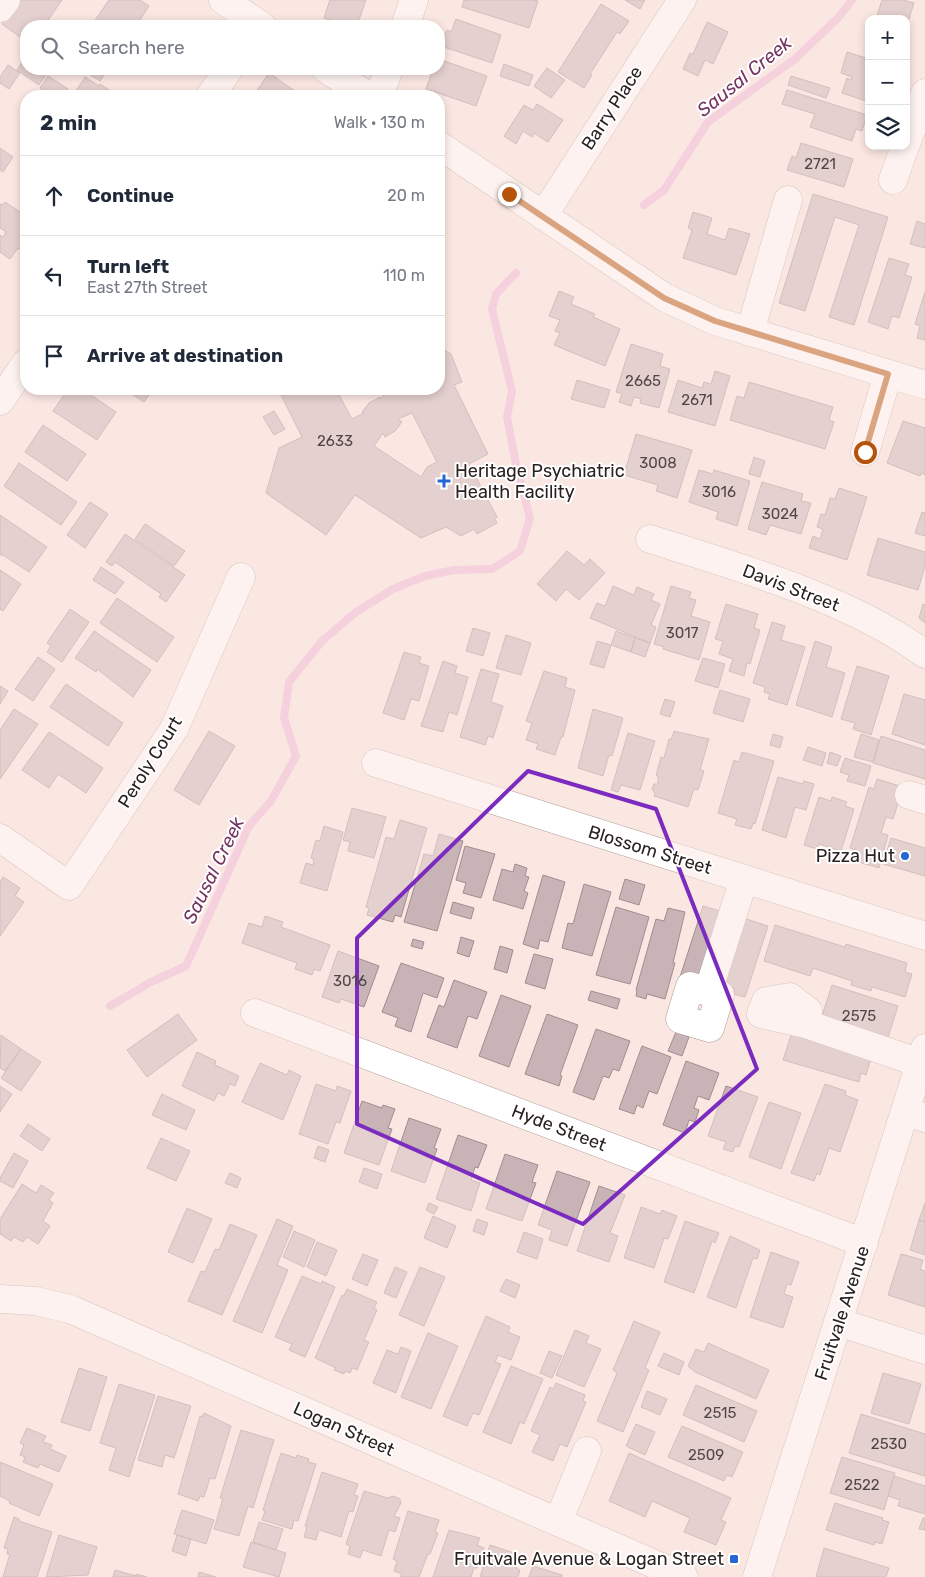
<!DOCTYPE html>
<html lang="en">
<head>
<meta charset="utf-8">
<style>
	:root { --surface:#fff; --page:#f2f2f3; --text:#1f2937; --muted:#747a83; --line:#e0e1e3 }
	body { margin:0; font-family:Rubik,sans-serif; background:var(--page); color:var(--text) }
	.controls { position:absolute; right:15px; top:15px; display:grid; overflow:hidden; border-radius:10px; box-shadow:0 2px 8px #0003 }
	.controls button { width:45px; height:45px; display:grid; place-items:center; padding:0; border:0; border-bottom:1px solid var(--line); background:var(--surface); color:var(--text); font:25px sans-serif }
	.stop { position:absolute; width:15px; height:15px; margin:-11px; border:4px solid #b45309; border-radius:50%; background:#fff }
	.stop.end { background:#b45309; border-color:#fff; box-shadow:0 1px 5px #0008 }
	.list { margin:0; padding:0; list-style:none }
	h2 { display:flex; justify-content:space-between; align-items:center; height:65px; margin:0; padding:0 20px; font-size:21px }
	h2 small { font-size:16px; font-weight:400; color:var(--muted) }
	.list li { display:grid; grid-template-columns:32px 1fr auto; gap:15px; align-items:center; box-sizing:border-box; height:80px; padding:0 20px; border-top:1px solid var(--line) }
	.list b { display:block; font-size:19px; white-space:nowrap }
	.list p { margin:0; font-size:16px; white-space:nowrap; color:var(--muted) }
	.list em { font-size:16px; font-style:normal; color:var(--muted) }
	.icon { flex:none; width:28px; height:28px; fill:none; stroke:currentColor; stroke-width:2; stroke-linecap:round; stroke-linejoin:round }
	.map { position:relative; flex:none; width:925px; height:1577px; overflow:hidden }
	.search { position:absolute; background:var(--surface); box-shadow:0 2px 8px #0003; left:20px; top:20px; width:425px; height:55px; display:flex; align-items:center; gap:12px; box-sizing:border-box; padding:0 18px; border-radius:20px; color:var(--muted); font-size:19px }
	.panel { position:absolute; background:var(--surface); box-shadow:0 2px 8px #0003; left:20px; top:90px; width:425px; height:305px; border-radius:20px }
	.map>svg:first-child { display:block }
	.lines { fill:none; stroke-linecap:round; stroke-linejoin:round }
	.stream { stroke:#edb5d8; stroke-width:8 }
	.building { fill:#c8b4b7; stroke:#a08d90; fill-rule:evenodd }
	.minor-casing { stroke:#ae9b96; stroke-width:29 }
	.major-casing { stroke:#ae9b96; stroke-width:29 }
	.minor { stroke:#fff; stroke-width:28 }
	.major { stroke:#fff; stroke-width:28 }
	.route { stroke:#b45309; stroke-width:6 }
	.marked { fill:none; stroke:#7b2cbf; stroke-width:4; stroke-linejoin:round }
	.poi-dot { fill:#2666d2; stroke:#fff; stroke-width:2 }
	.labels { text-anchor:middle; stroke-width:4; stroke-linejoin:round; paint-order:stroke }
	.number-label { font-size:15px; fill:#514646 }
	.street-label { font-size:18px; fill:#292220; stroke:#fff }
	.poi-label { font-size:18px; fill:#292220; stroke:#fff; text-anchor:end }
	.water-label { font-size:19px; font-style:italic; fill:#763461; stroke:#fff }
</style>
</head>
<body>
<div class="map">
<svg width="925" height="1577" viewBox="0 0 925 1577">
	<rect width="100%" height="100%" fill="#fbe7e2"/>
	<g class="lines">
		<path class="stream" d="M644 205 664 190 708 122 795 59 838 18 852 0
			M110 1006 151 982 186 966 249 826 271 801 296 756 284 718 289 682 322 641 356 612 393 589 425 576 454 570 492 569 520 551 530 518 516 464 507 417 512 391 492 309 496 294 516 273"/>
	</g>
	<path class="building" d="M15 0H62L44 26H26V31L25 30 20 37 2 24Z
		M109 0H140L149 6 136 26H91Z
		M330 0H366L357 26H349L324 18Z
		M464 0H534L538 1 529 28 462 7Z
		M625 0H645L640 9Z
		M882 0H903L914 3 906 28V19H876Z
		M601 4 629 21 620 34 617 32 590 74 592 75 584 88 558 72Z
		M456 19 501 35 492 63 441 46 447 30 451 32Z
		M707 22 728 32 713 64 705 60 698 76 683 69 690 53 693 54Z
		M847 52 869 59V102L842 93 847 78 851 80 852 77 841 73Z
		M26 56V69H50L39 85 17 70Z
		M439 59 487 76 476 106 426 89 433 69H439Z
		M504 64 533 75 529 86 500 76Z
		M8 65 20 73 9 89 0 83V77Z
		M547 68 565 80 551 98 534 86Z
		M88 69H103L107 71 100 81 86 72Z
		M269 73 302 96H253Z
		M48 76 68 89 63 96H52L40 88Z
		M791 76 830 88 826 98 788 85Z
		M85 77 99 86 100 84 118 96H77L74 94Z
		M787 90 867 115 862 131 856 129 852 141 810 127 815 114 782 104Z
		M537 104 563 120 548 142 534 133 532 137 523 131 516 144 504 136 524 105 533 110Z
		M801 143 853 159 844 187 787 170 792 156 796 158Z
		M0 148 13 157 3 172 0 170Z
		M813 194 888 217 854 325 829 317 859 225 835 217 805 311 779 303Z
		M5 202 26 216V248L24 252 18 248 10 259 0 252V235L3 237 6 232 0 228V204L2 205Z
		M693 212 712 218 707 234 725 240 729 228 750 234 736 275 683 258 692 230 688 228Z
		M917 221 925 224V248L910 244Z
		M889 258 909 264 905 275 912 277 899 318 892 316 888 329 868 322Z
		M559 291 574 297 571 304 595 314 593 317 620 329 605 366 554 345 560 333 555 331 560 320 549 316Z
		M925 292V340L917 338 920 326 915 324Z
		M631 344 663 354 660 366 670 369 659 408 640 403 641 399 634 397 631 406 619 402 622 394 616 392Z
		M439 347 451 354 462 382 454 385 488 454 469 464 497 517 495 519 497 523 477 534 474 529 461 536 446 527 421 538 355 495 326 535 266 493 279 448 302 437 278 389H336L352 419 364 413 362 412 369 403 380 397 381 399 388 389H439ZM412 413 437 462 427 467 421 477 374 446 383 433 385 437 395 431 402 422 398 419Z
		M715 371 730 376 715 426 668 412 678 380 702 388 704 382 711 384Z
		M577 380 610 390 604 408 571 399Z
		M749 382 833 407 829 420 834 422 825 449 730 420 737 396 744 398Z
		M68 389H82L116 412 97 440 53 411Z
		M124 389H153L144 402Z
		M274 411 285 429 274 435 263 417Z
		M903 421 925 428V475L921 473 920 476 887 463Z
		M43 425 86 454 67 481 25 452Z
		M636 434 692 450 677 498 656 491 658 485 624 475Z
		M754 457 765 461 760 477 749 474Z
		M19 463 77 502 61 525 4 486Z
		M699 470 713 474 714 470 750 481 737 526 716 519 718 512 689 502Z
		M762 482 803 494 801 501 811 503 801 534 770 525 766 535 748 529Z
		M839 488 867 497 847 560 809 548 813 536 820 539 823 529 817 527 821 514 825 515 830 498 835 499Z
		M90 502 108 514 85 548 67 535Z
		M922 512 925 513V536L915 533Z
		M0 515 47 547 29 572 3 555H0Z
		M145 524 185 551 174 566 135 539Z
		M125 534 185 575 166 602 159 597 161 594 115 562 112 566 106 562Z
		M878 538 925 552V566L918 590 867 575Z
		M567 551 584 565 590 559 605 573 579 600 566 589 556 601 537 584Z
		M101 567 124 582 115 594 93 580Z
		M0 570 21 584 3 611 0 609Z
		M613 586 634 595 637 587 654 594 651 600 660 604 651 625 656 627 650 643 590 618 597 603 605 606Z
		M671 586 691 592 689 598 696 600 691 616 710 622 699 660 663 649 664 647 654 644Z
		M117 598 174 637 157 662 100 623Z
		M726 604 758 614 754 628 760 630 750 664 747 663 744 676 729 671 733 659 719 654 723 641 715 639Z
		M923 604 925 605V623L919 618Z
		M70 609 89 622 62 662 47 652 51 646 47 643Z
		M772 622 785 626 781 640 805 647 787 705 768 699 770 694 764 692 765 687 753 683Z
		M473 628 490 633 483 656 466 651Z
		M94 631 151 670 133 697 97 669 96 672 75 658Z
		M616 631 635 638 631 652 611 645Z
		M506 635 531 643 521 675 496 668Z
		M635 638 650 643 645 657 631 652Z
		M597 641 611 645 604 668 590 664Z
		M815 641 832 647 826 667 845 673 832 717 796 705Z
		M404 652 421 657 419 663 429 666 419 701 411 699 404 720 383 713Z
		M38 657 55 669 33 701 15 689Z
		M703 658 725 664 718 688 695 681Z
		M443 661 457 666 455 673 468 677 457 715 449 712 443 732 421 726Z
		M857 666 889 676 871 735 853 729 855 723 841 719Z
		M481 669 499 674 491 702 503 706 493 738 488 736 485 745 460 737Z
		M544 671 567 678 565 687 575 690 563 737H561L555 755 536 749 538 744 526 740 532 723 526 721Z
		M66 684 123 723 108 746 50 707Z
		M0 686 8 691 0 704Z
		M720 690 750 699 743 722 713 713Z
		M904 694 925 700V745L892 734Z
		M665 699 675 702 670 717 660 714Z
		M14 709 38 724 0 779V730Z
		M593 709 623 718 612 756 609 755 603 776 578 768Z
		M209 731 235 746 199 805 174 790Z
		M674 731 709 739 700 770 704 771 698 790 694 789 688 807 654 796 655 793 652 789 654 784H658V776L656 775 661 757 664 758 669 739 671 740Z
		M49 732 103 768 86 793 58 774 49 788 22 770Z
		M628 733 655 741 640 790 621 785 618 792 611 790Z
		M773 734 783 737 780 748 770 745Z
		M861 734 879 740 873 762 854 757Z
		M881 736 925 750V779L873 763Z
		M808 747 826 753 822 766 803 760Z
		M742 752 774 761 755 824 753 823 751 829 735 825 737 819 718 813 734 760 739 762Z
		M830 752 841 756 837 766 827 763Z
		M845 758 871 766 865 786 847 781 849 775 840 772Z
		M778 777 803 784 804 781 814 784 806 810 795 807 786 838 762 830Z
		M877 779 903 787 893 819 886 817 881 833 888 835 879 868 852 860 856 850 850 848 869 787 874 789Z
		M819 797 831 801 832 797 847 802 845 806 854 809 841 851 819 844 817 849 804 845Z
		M352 808 386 817 374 858 348 851 350 842 343 840Z
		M400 820 427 828 401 917 395 915 393 922 367 915 369 908 366 907 386 837 394 839Z
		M324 826 343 832 327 891 300 883 306 863 313 865 314 859 311 858 316 840 320 841Z
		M439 834 463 841 437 931 404 922 424 854 433 856Z
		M891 838 925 848V876L883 864Z
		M465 846 495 854 481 898 463 893 466 883 456 880Z
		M515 864 527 868 525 876 529 877 524 891 528 893 523 909 493 900 502 869 513 872Z
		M543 875 565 882 548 942 540 940 538 949 523 944Z
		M3 877 20 888 15 896 24 902 0 936V882Z
		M625 879 645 885 639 905 619 899Z
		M584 884 611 892 592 956 562 948 568 923 573 924Z
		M453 902 474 908 471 919 450 913Z
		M703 906 730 914 709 980H691L680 977Z
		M616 907 649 917 630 984 596 975Z
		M668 908 685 912 673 963H675L665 999 647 994 646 999 636 996 637 991 636 990 656 919 664 921Z
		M265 916 283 922 281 927 330 945 320 971 314 969 312 975 295 969 297 963 242 943 249 923 262 927Z
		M740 917 768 926 745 997 733 994 735 989 719 984Z
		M775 925 845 947 846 944 907 963 905 972 912 974 905 997 872 987 871 991 851 985 852 981 813 968 810 976 764 961Z
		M461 937 474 941 469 957 457 953Z
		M413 939 424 942 422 949 411 946Z
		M500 946 513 950 507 973 494 969Z
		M338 951 379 966 364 1007 341 999 339 1003 322 997Z
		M534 954 553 959 545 989 525 983Z
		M401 963 444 978 437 998 423 993 411 1032 395 1026 398 1018 382 1012Z
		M454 980 487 992 477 1019 468 1016 457 1048 427 1037 439 1005 444 1007Z
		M832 985 898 1006 885 1047 819 1025Z
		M591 991 620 999 617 1009 588 1000Z
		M501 995 531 1006 509 1067 479 1056Z
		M178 1014 197 1040 147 1077 127 1050Z
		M547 1014 578 1025 560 1075 562 1076 559 1086 525 1074Z
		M596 1029 630 1041 619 1071 613 1069 609 1078 603 1076 594 1100 573 1092Z
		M793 1029 873 1052 866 1075 861 1073 859 1082 783 1060Z
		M676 1032 689 1037 682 1056 668 1051Z
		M1 1035 21 1049 5 1071 0 1068Z
		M642 1046 671 1057 657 1094 649 1091 643 1108 637 1105 634 1114 619 1109Z
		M21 1049 41 1062 21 1091 1 1078Z
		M197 1052 216 1061 215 1065 239 1076 235 1086 230 1084 224 1096 218 1093 214 1101 182 1086Z
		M686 1061 719 1073 709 1100 698 1096 694 1108 699 1110 695 1122 689 1120 685 1133 663 1125Z
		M260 1063 287 1075 289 1070 301 1076 283 1120 242 1102Z
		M316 1084 336 1091 337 1086 351 1091 340 1123 336 1122 328 1144 299 1134Z
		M825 1084 846 1091 845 1095 858 1100 840 1152 829 1148 820 1175 817 1173 814 1181 791 1173Z
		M0 1086 12 1094 0 1112Z
		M726 1086 758 1097 739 1147 735 1146 733 1152 723 1149 726 1142 708 1136Z
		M162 1094 195 1110 186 1130 152 1115Z
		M362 1101 382 1108 383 1105 395 1109 388 1128 392 1129 379 1165 344 1153Z
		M769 1102 801 1113 781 1169 749 1157Z
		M409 1118 441 1129 434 1148 437 1149 425 1183 391 1171Z
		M28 1124 50 1139 42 1151 20 1136Z
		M458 1135 487 1145 478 1168 475 1167 471 1180 480 1183 471 1211 436 1199Z
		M161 1138 190 1151 176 1181 147 1168Z
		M318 1146 329 1150 325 1162 314 1158Z
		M14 1153 28 1161 13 1188 0 1181V1178Z
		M505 1154 538 1165 532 1182 536 1183 522 1221 486 1209Z
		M364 1168 382 1174 377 1189 359 1182Z
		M557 1171 590 1182 567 1246 549 1240 552 1230 538 1225Z
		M230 1173 241 1178 237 1188 225 1183Z
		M22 1184 36 1193 41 1185 54 1193 49 1200 53 1203 43 1221 50 1226 38 1244 27 1237 23 1242 14 1237 11 1241 0 1234V1219Z
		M599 1186 625 1195 610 1233 618 1236 609 1262 577 1251Z
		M429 1203 438 1207 434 1214 426 1210Z
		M925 1203V1222L919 1220Z
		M641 1207 660 1214 662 1210 677 1216 668 1239 664 1238 654 1268 624 1258Z
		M187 1208 212 1219 193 1263 168 1252Z
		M433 1216 456 1226 447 1248 424 1238Z
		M277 1219 293 1226 277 1265 288 1270 262 1333 233 1321Z
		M477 1219 488 1223 484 1235 473 1231Z
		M919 1220 925 1222V1255L910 1250Z
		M685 1221 719 1233 715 1243 712 1241 694 1293 664 1282Z
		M230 1224 257 1235 222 1315 188 1301 201 1271 205 1272 215 1249 219 1250Z
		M294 1231 315 1240 304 1267 283 1257Z
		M524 1232 543 1239 537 1259 517 1252Z
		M730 1236 760 1250 757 1259 753 1258 736 1308 707 1297Z
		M317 1242 337 1250 326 1276 307 1267Z
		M771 1252 799 1262 791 1285 787 1284 784 1294 793 1297 783 1328 750 1317Z
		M363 1254 378 1260 367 1286 352 1279Z
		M901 1254 923 1260 920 1269 925 1271V1307L888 1295Z
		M395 1267 407 1272 396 1298 384 1293Z
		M420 1267 445 1277 424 1326 399 1315Z
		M302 1276 321 1284 322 1281 335 1287 305 1357 289 1350 292 1344 275 1337Z
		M506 1279 520 1285 515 1298 500 1291Z
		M347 1289 377 1302 374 1308 377 1310 364 1340 369 1342 357 1370 352 1368 350 1373 345 1371 344 1374 334 1370 336 1368 315 1358 342 1295 344 1296Z
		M486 1316 510 1327 508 1332 520 1337 511 1360 498 1355 495 1362 501 1364 479 1415 473 1413 467 1426 443 1416Z
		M634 1321 660 1332 645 1368 649 1370 623 1432 597 1421 617 1373 613 1370Z
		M575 1330 589 1336 586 1343 601 1349 584 1387 556 1375Z
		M428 1333 458 1346 431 1409 401 1397Z
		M708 1343 769 1370 756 1399 695 1372 688 1366 696 1349 704 1352Z
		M401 1347 411 1351 396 1393 373 1383 387 1350 398 1354Z
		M549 1351 562 1356 552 1378 540 1373Z
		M664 1353 684 1362 679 1375 658 1366Z
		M511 1366 543 1379 524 1424 520 1422 511 1444 483 1432Z
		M79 1368 107 1377 90 1431 61 1422Z
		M883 1373 921 1384 909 1424 871 1413Z
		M556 1383 585 1395 583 1401 586 1402 567 1447 560 1444 553 1461 532 1452 540 1435 531 1431 550 1387 553 1389Z
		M119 1384 155 1395 129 1477 109 1470 116 1448 100 1443Z
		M696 1385 757 1411 744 1442 683 1415Z
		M647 1391 667 1399 660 1415 641 1407Z
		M158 1396 191 1406 174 1458 165 1455 162 1467 138 1460Z
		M204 1413 231 1426 215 1479 210 1478 204 1497 200 1496 198 1501 178 1494 200 1416 202 1417Z
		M861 1414 925 1434V1476L849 1453Z
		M636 1424 655 1432 645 1455 626 1446Z
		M682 1426 743 1452 732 1477 727 1475 724 1481 668 1457Z
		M27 1428 46 1436 43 1442 52 1445 50 1449 66 1456 59 1472 40 1464 38 1468 23 1462 25 1457 20 1455 24 1445 20 1443Z
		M241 1430 274 1440 253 1508 248 1506 239 1536 214 1529 223 1498H220Z
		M281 1453 296 1458 297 1455 309 1459 308 1462 316 1464 298 1521 294 1520 292 1529 262 1520 265 1511 263 1510Z
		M629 1453 731 1498 721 1520 726 1522 716 1545 684 1532 690 1518 652 1501 645 1517 609 1501Z
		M842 1457 895 1473 884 1510 830 1493Z
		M0 1462 53 1484 39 1516 9 1503 10 1501 0 1496Z
		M322 1472 358 1484 354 1495 358 1496 353 1512 349 1511 341 1537 319 1530 316 1540 304 1537 307 1527 305 1526Z
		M894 1476 925 1486V1514L898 1506 900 1500 888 1496Z
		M364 1491 388 1498 393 1496 400 1499 401 1503 394 1516 400 1518 395 1532 389 1530 381 1556 363 1550 360 1558 348 1554 350 1546 346 1544Z
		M835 1503 883 1518 882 1520 889 1522 882 1544 875 1542 874 1545 826 1530Z
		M182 1510 214 1520 206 1544 174 1534Z
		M408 1511 439 1520 435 1532 438 1533 430 1554H428L419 1577H400L402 1574 394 1571 397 1561 393 1559Z
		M14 1517 19 1519V1521L52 1532 37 1577H3L10 1554H7L8 1549 4 1548Z
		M923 1518H925V1530L919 1529Z
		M259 1522 283 1529 276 1550 253 1542Z
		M449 1530 480 1538 477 1545 484 1548 477 1568H474L471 1577H433Z
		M59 1535 97 1547 88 1575 46 1577Z
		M177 1535 191 1539 186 1556 172 1551Z
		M251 1542 286 1553 279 1577 243 1567Z
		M490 1545 520 1555 516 1568 520 1570 518 1577H480Z
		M824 1548 889 1568 886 1577H816Z
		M533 1566 562 1575V1577H529Z
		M115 1570 136 1576V1574L147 1577H113Z
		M199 1572 216 1577H198Z"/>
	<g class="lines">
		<g class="minor-casing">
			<path id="minor" d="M223 0 262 26
				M0 8 6 0
				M405 26 414 0
				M326 69 368 96
				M210 96 229 69
				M379 96 389 69
				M906 144 925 93
				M439 145 664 297 715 321 925 385
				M893 180 905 146
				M543 216 682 0
				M750 332 788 200
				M0 401 26 363
				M865 452 888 374
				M650 539C738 567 851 599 925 654
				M376 763 925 936
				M909 795 925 800
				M0 838 69 886 174 729 241 577
				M708 992 720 995 710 1028 680 1019 690 986 708 992 744 879
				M255 1013 864 1243
				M806 1024 761 1014 766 1001 790 997 808 1011 806 1024 920 1063
				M905 1111 925 1118
				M0 1299 36 1301 70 1309 684 1577
				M838 1322 925 1350
				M558 1522 587 1451"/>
		</g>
		<g class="major-casing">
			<path id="major" d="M757 1577 925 1048"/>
		</g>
		<use href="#minor" class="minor"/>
		<use href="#major" class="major"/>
	</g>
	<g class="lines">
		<path class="route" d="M509 194 664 298 715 321 888 374 865 452"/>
	</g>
	<path d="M0 0H925V1577H0ZM528 771 656 809 757 1069 583 1224 357 1124V938Z" fill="#fbe7e2" fill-opacity=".55" fill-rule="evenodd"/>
	<path class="marked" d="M528 771 656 809 757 1069 583 1224 357 1124V938Z"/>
	<g class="poi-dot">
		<path d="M441.5 473.5h5v5h5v5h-5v5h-5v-5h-5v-5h5z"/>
		<circle cx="905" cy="856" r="5"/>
		<rect x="729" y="1554" width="10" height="10" rx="2.5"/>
	</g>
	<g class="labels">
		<g class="number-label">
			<text x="820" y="169">2721</text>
			<text x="643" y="386">2665</text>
			<text x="697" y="405">2671</text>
			<text x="335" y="446">2633</text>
			<text x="658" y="468">3008</text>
			<text x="719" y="497">3016</text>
			<text x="780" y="519">3024</text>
			<text x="682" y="638">3017</text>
			<text x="350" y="986">3016</text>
			<text x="859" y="1021">2575</text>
			<text x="720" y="1418">2515</text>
			<text x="889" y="1449">2530</text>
			<text x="706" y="1460">2509</text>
			<text x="862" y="1490">2522</text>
		</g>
		<g class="street-label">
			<text transform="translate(612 108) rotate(-57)" y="6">Barry Place</text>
			<text transform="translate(791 588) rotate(21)" y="6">Davis Street</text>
			<text transform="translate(150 762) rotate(-58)" y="6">Peroly Court</text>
			<text transform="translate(650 850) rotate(17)" y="6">Blossom Street</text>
			<text transform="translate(559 1128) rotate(21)" y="6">Hyde Street</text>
			<text transform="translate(842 1313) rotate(-72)" y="6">Fruitvale Avenue</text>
			<text transform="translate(344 1429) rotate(24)" y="6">Logan Street</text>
		</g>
		<g class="poi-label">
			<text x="455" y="477" text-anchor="start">Heritage Psychiatric<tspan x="455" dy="21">Health Facility</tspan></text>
			<text x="895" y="862">Pizza Hut</text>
			<text x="724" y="1565">Fruitvale Avenue &amp; Logan Street</text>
		</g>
		<g class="water-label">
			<text transform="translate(744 76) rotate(-39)" y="7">Sausal Creek</text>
			<text transform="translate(213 870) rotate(-64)" y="7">Sausal Creek</text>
		</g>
	</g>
</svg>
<div class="controls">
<button>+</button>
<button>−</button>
<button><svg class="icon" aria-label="layers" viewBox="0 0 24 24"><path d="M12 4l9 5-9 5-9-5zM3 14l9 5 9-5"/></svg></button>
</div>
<div class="stop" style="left:865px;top:452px"></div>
<div class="stop end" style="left:509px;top:194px"></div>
<div class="search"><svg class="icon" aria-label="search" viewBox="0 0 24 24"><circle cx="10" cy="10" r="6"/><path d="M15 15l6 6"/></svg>Search here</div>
<section class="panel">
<h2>2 min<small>Walk · 130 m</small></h2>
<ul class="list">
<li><svg class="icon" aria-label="ahead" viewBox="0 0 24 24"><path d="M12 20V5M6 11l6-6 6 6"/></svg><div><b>Continue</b></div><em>20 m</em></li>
<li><svg class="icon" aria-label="left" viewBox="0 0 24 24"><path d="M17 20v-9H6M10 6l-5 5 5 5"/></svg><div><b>Turn left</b><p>East 27th Street</p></div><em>110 m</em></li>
<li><svg class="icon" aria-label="arrive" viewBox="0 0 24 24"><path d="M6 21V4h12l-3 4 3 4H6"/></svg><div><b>Arrive at destination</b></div></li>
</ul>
</section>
</div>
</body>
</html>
